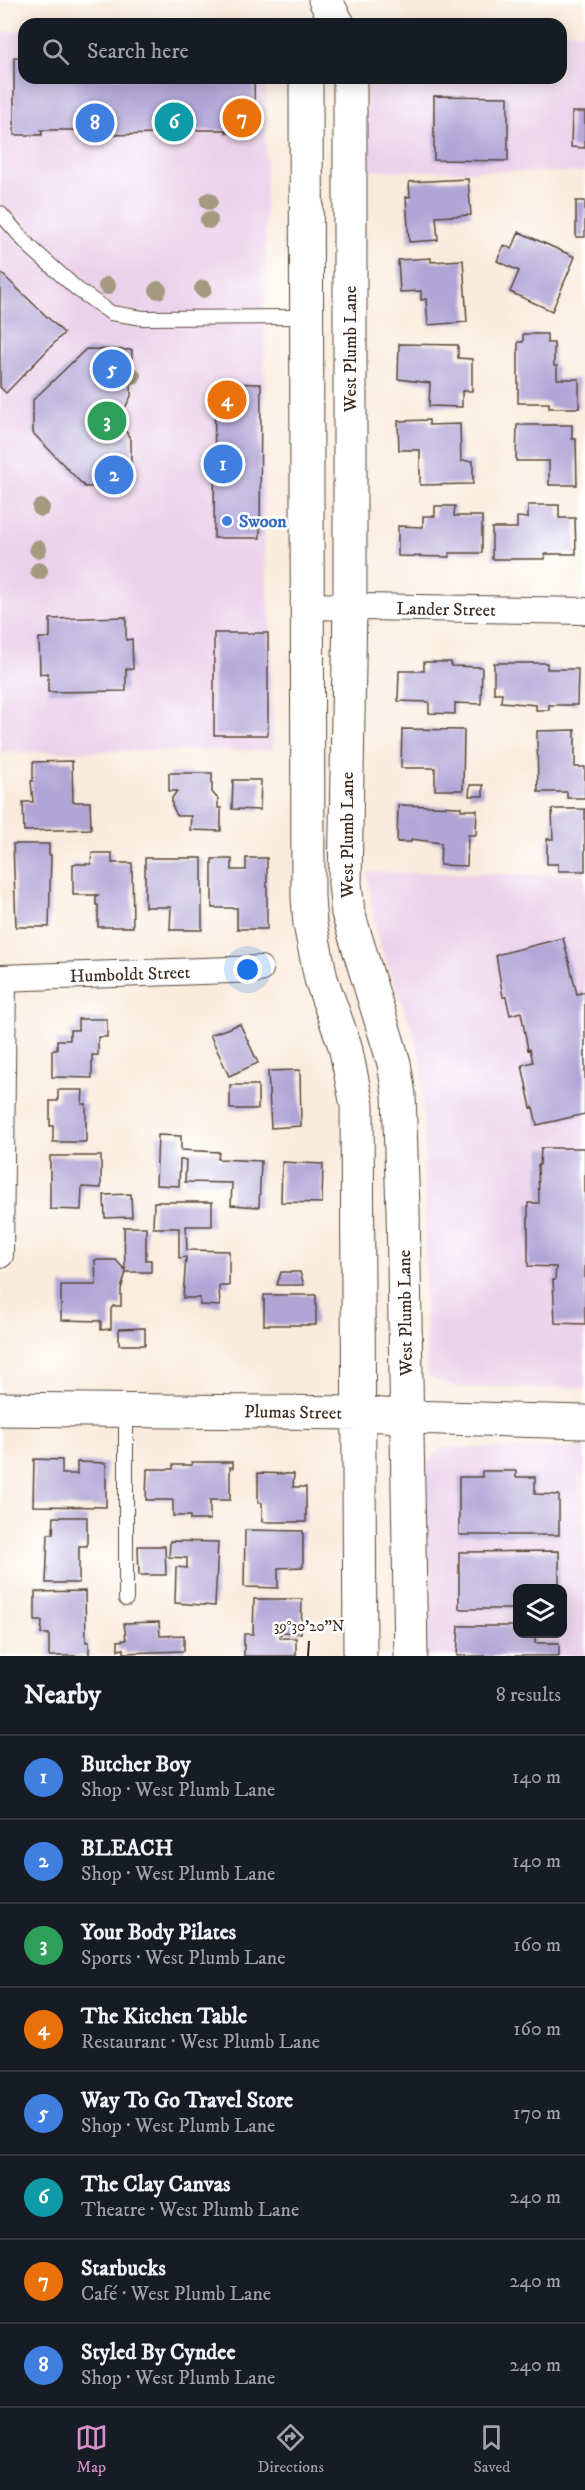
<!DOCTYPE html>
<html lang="en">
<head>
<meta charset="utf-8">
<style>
	:root { --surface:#171b24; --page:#20242c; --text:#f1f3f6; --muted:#9ea1a6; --line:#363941; --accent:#d690ce }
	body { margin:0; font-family:"IM FELL DW Pica",serif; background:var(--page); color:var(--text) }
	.controls { position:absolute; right:18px; bottom:18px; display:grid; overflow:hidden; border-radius:12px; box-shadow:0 3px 15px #0003 }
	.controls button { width:54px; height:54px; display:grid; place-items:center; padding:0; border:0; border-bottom:2px solid var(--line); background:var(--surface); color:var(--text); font:30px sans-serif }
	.you { position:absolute; left:248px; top:970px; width:21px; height:21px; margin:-15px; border:4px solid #fff; border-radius:50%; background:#1a73e8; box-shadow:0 0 0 9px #1a73e833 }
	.badge { display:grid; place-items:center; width:39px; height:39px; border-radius:50%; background:var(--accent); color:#fff; font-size:20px; font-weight:700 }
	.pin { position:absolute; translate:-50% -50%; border:3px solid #fff; box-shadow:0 2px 6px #0006 }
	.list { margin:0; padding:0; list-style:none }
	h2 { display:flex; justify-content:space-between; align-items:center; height:78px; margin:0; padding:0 24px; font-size:26px }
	h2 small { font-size:20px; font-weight:400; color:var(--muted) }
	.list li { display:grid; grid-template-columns:39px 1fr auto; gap:18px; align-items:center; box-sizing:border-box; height:84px; padding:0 24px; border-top:2px solid var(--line) }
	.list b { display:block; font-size:22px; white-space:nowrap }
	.list p { margin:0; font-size:20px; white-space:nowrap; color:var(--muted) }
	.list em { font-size:20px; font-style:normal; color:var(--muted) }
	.icon { flex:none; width:33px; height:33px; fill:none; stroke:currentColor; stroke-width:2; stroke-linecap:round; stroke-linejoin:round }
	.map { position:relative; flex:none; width:585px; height:1656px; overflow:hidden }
	.search { position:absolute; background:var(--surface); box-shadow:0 3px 15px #0003; left:18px; right:18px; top:18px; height:66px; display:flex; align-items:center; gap:15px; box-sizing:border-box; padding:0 21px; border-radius:18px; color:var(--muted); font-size:22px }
	.sheet { height:750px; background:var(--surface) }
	nav { display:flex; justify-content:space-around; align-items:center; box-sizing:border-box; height:84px; border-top:2px solid var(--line); background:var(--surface); font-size:16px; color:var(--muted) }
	nav a { display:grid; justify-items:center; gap:3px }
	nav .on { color:var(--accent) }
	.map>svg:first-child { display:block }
	.built { fill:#ecd1ea; fill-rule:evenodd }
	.building { fill:#b1a5d6 }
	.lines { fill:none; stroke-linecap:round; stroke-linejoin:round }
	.lane-casing { stroke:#58473a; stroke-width:16 }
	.street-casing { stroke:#58473a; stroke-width:28 }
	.secondary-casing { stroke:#58473a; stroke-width:35 }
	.lane { stroke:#fff; stroke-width:14 }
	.street { stroke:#fff; stroke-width:26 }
	.secondary { stroke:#fff; stroke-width:33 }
	.tree { fill:#a49a7f }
	.ticks { fill:none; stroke:#3b2a1e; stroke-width:2 }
	.shop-dot { fill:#3f7fe0; stroke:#fff; stroke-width:2 }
	.labels { text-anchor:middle; stroke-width:5; stroke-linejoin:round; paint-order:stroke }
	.street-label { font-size:18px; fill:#3b2a1e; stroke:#fff }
	.shop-label { font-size:18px; font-weight:bold; fill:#366cbe; stroke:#fff; text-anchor:start }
	.ticks-label { font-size:15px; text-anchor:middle; fill:#3b2a1e; stroke:#fff; stroke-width:5; stroke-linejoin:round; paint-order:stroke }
</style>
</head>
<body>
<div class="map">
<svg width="585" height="1656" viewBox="0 0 585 1656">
	<rect width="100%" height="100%" fill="#fff"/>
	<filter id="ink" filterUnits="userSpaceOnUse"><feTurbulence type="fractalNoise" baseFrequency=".0167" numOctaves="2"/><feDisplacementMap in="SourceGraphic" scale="12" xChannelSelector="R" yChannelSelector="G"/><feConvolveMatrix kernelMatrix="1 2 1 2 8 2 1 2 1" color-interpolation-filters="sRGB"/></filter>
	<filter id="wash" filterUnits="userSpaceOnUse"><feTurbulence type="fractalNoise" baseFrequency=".008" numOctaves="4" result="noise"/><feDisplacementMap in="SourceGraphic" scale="24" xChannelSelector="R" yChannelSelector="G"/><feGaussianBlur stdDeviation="1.35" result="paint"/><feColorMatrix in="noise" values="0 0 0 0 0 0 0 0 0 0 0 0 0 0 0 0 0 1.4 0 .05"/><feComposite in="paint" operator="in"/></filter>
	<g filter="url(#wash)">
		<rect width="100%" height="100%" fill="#f9ebdb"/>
		<path class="built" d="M0 31 24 32V78H266L264 551 271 629 273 750 0 752Z
			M561 32H585V172L365 170 367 78H561Z
			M367 872 585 875V1388L456 1387 431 1378 426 1368 424 1135 421 1062 413 1032 377 936Z
			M443 1448H585V1656H426L425 1474 429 1461 435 1453ZM518 1588H562V1634H518Z"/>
		<g id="blocks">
			<path class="building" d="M14 57 24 58V78H254L255 133H226V130H161V134L107 135 106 130H41L42 135H14Z
				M434 96 508 97V161L434 160Z
				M572 112H585V148L571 147Z
				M468 179 471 215 436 217 438 240 409 242 406 197H410L409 182Z
				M576 201H585V237H576Z
				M519 232 575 257 552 311 510 292 519 271 497 261 504 245 512 249Z
				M431 258V262L463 260 467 322 428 325 426 299 421 300V291L400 292 398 260Z
				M0 272 64 333 6 393 0 387Z
				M523 334H547V343H554V366H557V379H579V408H549V403H518V342H523Z
				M399 344 458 345V358L472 359V391H462V407L429 406 430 383 398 379Z
				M86 349 132 350 131 396 125 408 123 418 125 430 131 440V486L85 487 33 433V400Z
				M215 383 261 384 260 538H214Z
				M429 420V425L460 424 461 461H473V484L420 485V450H399L398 421Z
				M517 425H572V439H576L577 485H549V461H516Z
				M528 505H559V518H575L576 554H545V559H492V528H517V517L528 518Z
				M435 506H455L454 516H482V553H449V557L398 556V526L423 527V516H435Z
				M126 617V640L132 639 133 669H126V691L48 692V673L40 674 39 638H50V619Z
				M214 633H268V735H214Z
				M424 662H451V666L482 667 481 704 455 703V714L429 713V702L398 701 399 671H424Z
				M494 663H547V669H578L577 705H549V710H536V705L501 702 502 693H494Z
				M402 729 464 730 463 790H435V768H401Z
				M575 730V767H585V798H567V792H538L537 731Z
				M72 761 73 802H90L91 829 24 831 23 802H33L31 781H33V762Z
				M169 773H212V792L218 799V808H221V831L190 830 191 816H177L172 805V798L177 791H169Z
				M233 780H261L260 810 232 809Z
				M470 785H483V796H469Z
				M398 805 461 807V810H477L476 835H468L467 866 440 865 441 843 411 839V842H397Z
				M552 809H585V871H558V864H547V839H553Z
				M13 844H49V855H51L49 927H16Z
				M92 853H112V863H132L133 927H98V905H96V897L98 895H73V864H91Z
				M145 858H202V930H170L171 907H145Z
				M246 858H267V929H237V908H212V859H232V870H246Z
				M563 938 577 994 585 992V1114L537 1125 533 1107 531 1108 522 1065 533 1062 530 1049 528 1050 521 1012 510 1015 506 997H503L496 955Z
				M78 1019H107V1037H98V1055H92V1078L52 1077V1050H57V1040H70V1030H78Z
				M240 1024 258 1063 229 1076 210 1035Z
				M300 1070 301 1126 271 1128 268 1071Z
				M230 1085H258V1109H230Z
				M58 1090H83L82 1104H86V1142H53V1126H50V1101H58Z
				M158 1135 181 1136V1150L219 1152 218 1159 261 1161 259 1207 231 1205 232 1183 185 1182 186 1160H180L179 1186 156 1185Z
				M541 1148H585V1324L555 1323 553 1280H555L556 1267 528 1266V1203H539L538 1165H540Z
				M50 1156H101V1188L82 1187 81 1210 50 1209Z
				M282 1162 323 1164 322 1203 281 1202Z
				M131 1194 132 1217 105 1218 104 1195Z
				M154 1202H212V1226H186L187 1250 229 1251V1286H219L220 1306 200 1305V1298H183L186 1257 179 1258V1228H153Z
				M124 1227H146V1260H151V1272H126L121 1289V1306H113L111 1309V1329L101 1330V1321L61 1320V1285H96L95 1260H116L125 1270Z
				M281 1272H300L304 1285H277Z
				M264 1295H316V1325H264Z
				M145 1328V1345H119V1329Z
				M34 1459 62 1460V1474H77V1462L106 1463V1507L33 1506Z
				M192 1462H233V1468L230 1467V1500H210V1520H190V1516H173V1500H146L147 1469H173V1465H192Z
				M482 1471H516V1477H535V1494L559 1495V1535H459V1477H482Z
				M258 1473 294 1474 293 1487H306V1522H262V1503H258Z
				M54 1517H87V1546H79V1583H46L48 1534H53Z
				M245 1530 303 1531V1567L278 1568V1588L244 1587Z
				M170 1541 218 1542 215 1606 175 1603 176 1567 187 1568V1558L169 1557Z
				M138 1546H165L166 1575H139Z
				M559 1551V1588H518V1609H459V1552Z
				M85 1591 86 1642H89V1656H49V1634H41L42 1621H35V1592Z
				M254 1599H302L301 1633 281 1632 280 1638H296V1656H244V1634H253Z
				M159 1622 160 1636 184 1635V1651L124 1653V1649L118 1650V1641L126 1640 124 1623Z
				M459 1626H518V1634H535V1643H559V1656H457Z"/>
		</g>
	</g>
	<g filter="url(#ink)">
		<use href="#blocks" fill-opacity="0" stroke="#58473a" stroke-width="1.5"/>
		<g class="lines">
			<g class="lane-casing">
				<path id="lane" d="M0 213 29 246 77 289 111 313 143 318 306 317
					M126 1599V1410"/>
			</g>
			<g class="street-casing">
				<path id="street" d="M306 606 585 611
					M0 978 260 969
					M0 1255 3 978"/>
			</g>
			<g class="secondary-casing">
				<path id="secondary" d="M325 0 338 24
					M306 78 308 897 310 924 321 979 345 1046 357 1105 360 1656
					M350 78V607L345 883 348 913 394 1063 399 1095 403 1210 411 1656
					M0 1409 359 1413 407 1417 585 1422"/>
			</g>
			<use href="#lane" class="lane"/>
			<use href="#street" class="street"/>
			<use href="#secondary" class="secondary"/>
		</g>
		<g class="tree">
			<circle cx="209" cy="201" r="9"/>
			<circle cx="209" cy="220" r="9"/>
			<circle cx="107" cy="286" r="9"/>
			<circle cx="203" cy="289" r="9"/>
			<circle cx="158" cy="290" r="9"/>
			<circle cx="132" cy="376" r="9"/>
			<circle cx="41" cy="508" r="9"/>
			<circle cx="38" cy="549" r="9"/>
			<circle cx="39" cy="571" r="9"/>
		</g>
	</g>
	<path class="ticks" d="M308 1656 309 1641"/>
	<circle class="shop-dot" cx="227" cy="521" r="6"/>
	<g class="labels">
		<g class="street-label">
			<text transform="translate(350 349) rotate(-90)" y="6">West Plumb Lane</text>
			<text transform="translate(446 609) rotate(1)" y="6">Lander Street</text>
			<text transform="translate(347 835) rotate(-90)" y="6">West Plumb Lane</text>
			<text transform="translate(130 974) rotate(-2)" y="6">Humboldt Street</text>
			<text transform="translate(405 1313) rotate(-91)" y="6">West Plumb Lane</text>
			<text transform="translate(293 1412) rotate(1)" y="6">Plumas Street</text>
		</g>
		<g class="shop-label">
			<text x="239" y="527">Swoon</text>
		</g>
	</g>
	<g class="ticks-label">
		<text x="309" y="1631">39°30'20"N</text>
	</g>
</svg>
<div class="controls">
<button><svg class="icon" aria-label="layers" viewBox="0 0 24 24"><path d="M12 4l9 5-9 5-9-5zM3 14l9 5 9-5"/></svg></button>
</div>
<div class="you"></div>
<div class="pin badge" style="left:223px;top:464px;background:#3f7fe0">1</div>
<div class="pin badge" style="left:114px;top:475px;background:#3f7fe0">2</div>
<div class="pin badge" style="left:107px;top:421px;background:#2e9e5b">3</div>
<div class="pin badge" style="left:227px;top:400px;background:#e8710a">4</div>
<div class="pin badge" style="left:112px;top:369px;background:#3f7fe0">5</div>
<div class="pin badge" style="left:174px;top:122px;background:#0f9aa8">6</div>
<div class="pin badge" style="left:242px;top:118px;background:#e8710a">7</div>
<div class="pin badge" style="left:95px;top:123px;background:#3f7fe0">8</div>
<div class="search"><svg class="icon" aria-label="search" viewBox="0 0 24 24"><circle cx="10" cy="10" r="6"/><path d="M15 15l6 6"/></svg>Search here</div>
</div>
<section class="sheet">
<h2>Nearby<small>8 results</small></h2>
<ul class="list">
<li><span class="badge" style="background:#3f7fe0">1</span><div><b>Butcher Boy</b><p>Shop · West Plumb Lane</p></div><em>140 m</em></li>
<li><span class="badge" style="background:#3f7fe0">2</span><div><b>BLEACH</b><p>Shop · West Plumb Lane</p></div><em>140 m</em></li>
<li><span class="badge" style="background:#2e9e5b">3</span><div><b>Your Body Pilates</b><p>Sports · West Plumb Lane</p></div><em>160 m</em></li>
<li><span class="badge" style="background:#e8710a">4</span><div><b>The Kitchen Table</b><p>Restaurant · West Plumb Lane</p></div><em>160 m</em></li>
<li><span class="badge" style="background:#3f7fe0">5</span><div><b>Way To Go Travel Store</b><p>Shop · West Plumb Lane</p></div><em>170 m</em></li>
<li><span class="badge" style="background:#0f9aa8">6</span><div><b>The Clay Canvas</b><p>Theatre · West Plumb Lane</p></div><em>240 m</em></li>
<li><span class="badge" style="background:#e8710a">7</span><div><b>Starbucks</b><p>Café · West Plumb Lane</p></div><em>240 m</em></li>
<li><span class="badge" style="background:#3f7fe0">8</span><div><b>Styled By Cyndee</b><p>Shop · West Plumb Lane</p></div><em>240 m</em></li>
</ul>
</section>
<nav>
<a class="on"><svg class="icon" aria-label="map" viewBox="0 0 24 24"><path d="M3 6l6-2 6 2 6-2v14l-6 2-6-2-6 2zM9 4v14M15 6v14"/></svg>Map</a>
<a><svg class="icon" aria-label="directions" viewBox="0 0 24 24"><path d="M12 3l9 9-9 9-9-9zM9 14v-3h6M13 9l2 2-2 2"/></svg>Directions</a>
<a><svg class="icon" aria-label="saved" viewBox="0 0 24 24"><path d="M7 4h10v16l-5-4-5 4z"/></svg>Saved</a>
</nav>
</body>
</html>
